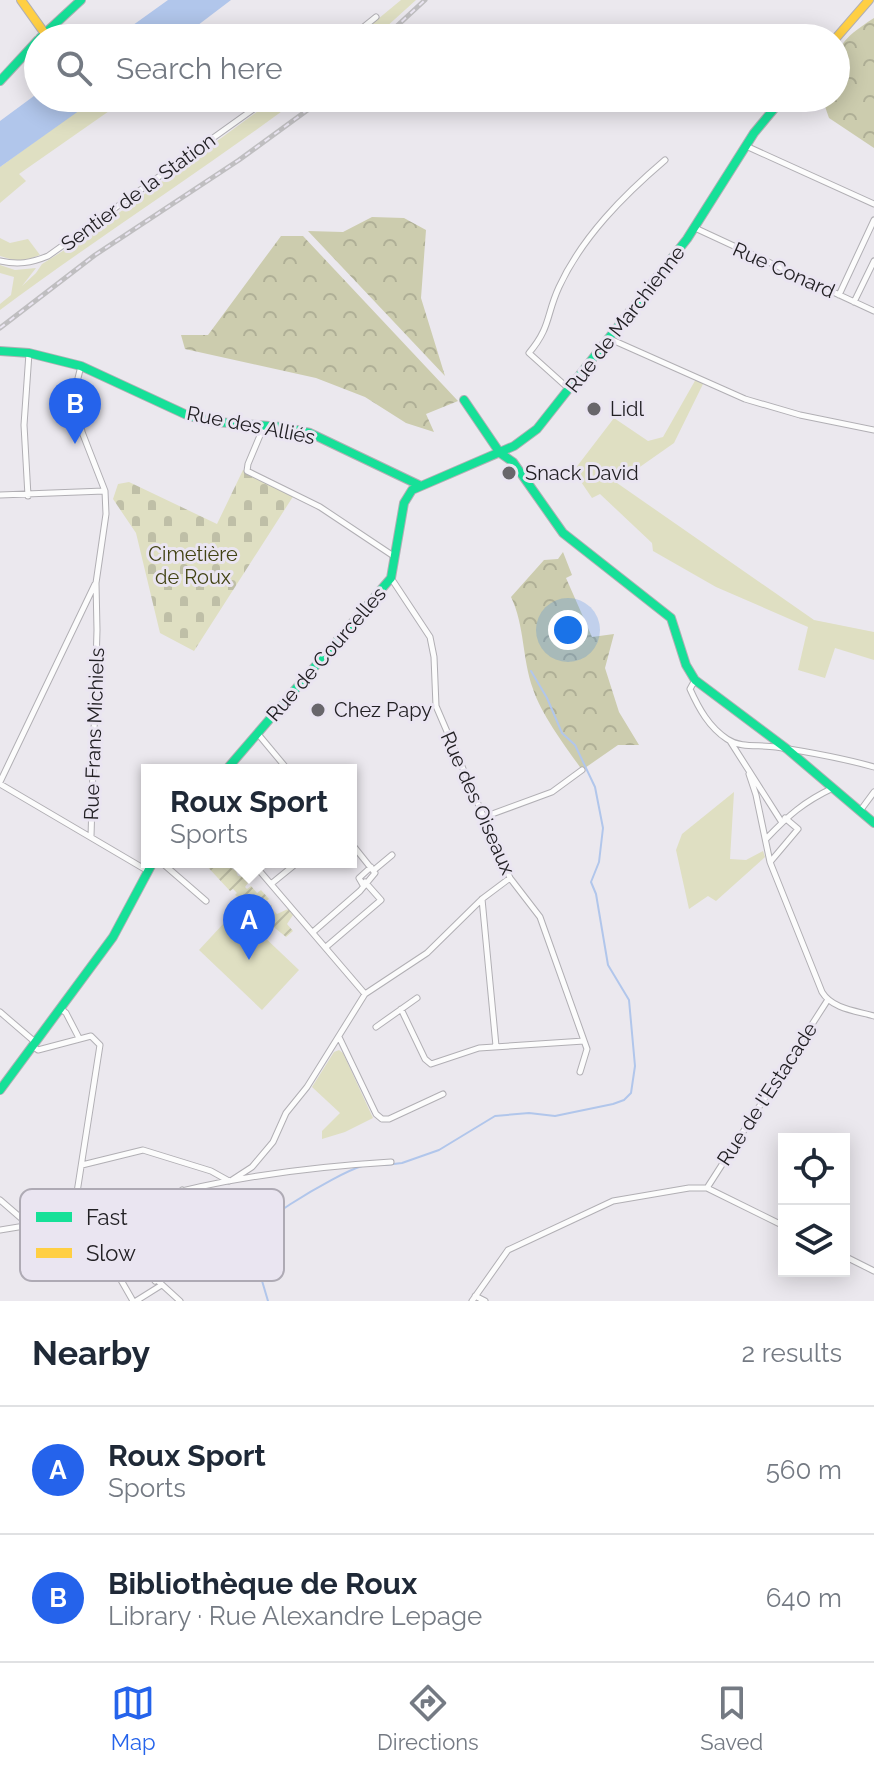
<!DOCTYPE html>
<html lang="en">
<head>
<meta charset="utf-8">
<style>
	:root { --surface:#fff; --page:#f2f2f3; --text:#1f2937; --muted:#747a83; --line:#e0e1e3; --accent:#2563eb }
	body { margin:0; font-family:Raleway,sans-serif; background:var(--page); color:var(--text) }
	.controls { position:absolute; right:24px; bottom:24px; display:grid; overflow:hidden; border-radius:0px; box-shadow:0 4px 20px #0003 }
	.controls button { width:72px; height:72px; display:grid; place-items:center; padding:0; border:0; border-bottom:2px solid var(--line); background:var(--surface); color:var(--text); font:40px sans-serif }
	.you { position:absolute; left:568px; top:630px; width:28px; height:28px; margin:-20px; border:6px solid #fff; border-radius:50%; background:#1a73e8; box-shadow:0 0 0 12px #1a73e833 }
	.badge { display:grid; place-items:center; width:52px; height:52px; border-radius:50%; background:var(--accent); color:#fff; font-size:26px; font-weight:700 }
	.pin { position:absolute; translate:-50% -66px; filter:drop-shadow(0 2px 4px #0008) }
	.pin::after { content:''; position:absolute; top:42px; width:28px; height:24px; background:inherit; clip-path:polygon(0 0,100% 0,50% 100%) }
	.popup { position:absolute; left:141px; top:764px; width:216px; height:104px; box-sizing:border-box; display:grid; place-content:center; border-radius:0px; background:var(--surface); filter:drop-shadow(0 2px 6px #0005); font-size:26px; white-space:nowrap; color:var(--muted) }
	.popup b { font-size:30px; color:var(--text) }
	.popup::after { content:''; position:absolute; left:50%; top:100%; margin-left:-16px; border:16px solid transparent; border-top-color:var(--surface) }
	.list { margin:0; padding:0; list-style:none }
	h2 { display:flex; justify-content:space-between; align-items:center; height:104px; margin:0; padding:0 32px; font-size:34px }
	h2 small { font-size:26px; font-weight:400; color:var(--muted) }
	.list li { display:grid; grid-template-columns:52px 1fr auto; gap:24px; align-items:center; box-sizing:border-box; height:128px; padding:0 32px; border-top:2px solid var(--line) }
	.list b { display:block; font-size:30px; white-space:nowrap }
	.list p { margin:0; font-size:26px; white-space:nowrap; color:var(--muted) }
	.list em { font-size:26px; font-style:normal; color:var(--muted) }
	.icon { flex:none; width:44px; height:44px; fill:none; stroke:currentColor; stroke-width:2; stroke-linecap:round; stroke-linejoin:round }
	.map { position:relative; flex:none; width:874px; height:1301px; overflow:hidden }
	.search { position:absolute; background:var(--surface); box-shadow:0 4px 20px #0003; left:24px; right:24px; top:24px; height:88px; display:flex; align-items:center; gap:20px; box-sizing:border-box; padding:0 28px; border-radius:44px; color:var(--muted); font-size:30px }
	.sheet { height:360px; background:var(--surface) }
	nav { display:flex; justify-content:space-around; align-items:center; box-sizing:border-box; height:112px; border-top:2px solid var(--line); background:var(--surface); font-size:22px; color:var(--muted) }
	nav a { display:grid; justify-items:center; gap:4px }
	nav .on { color:var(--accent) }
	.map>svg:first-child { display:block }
	.grass { fill:#dfdfc2 }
	.forest { fill:url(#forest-crowns) }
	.cemetery { fill:url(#cemetery-stones) }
	.garden { fill:url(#garden-furrows) }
	.water { fill:#b1c6eb }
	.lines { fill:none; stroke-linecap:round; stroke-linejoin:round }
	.stream { stroke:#b1c6eb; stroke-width:2 }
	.street-casing { stroke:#b1afb4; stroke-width:7 }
	.fast-casing { stroke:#b1afb4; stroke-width:10 }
	.slow-casing { stroke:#b1afb4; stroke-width:10 }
	.street { stroke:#fcfcfc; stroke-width:5 }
	.fast { stroke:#16e098; stroke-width:8 }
	.slow { stroke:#ffcf43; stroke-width:8 }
	.rail-casing { stroke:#bfbec0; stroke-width:5 }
	.rail { stroke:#eae5f1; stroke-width:2; stroke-dasharray:6; stroke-linecap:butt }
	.poi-dot { fill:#68666b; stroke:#eae5f1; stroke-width:3 }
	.labels { text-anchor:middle; stroke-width:6; stroke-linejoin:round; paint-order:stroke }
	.street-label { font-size:20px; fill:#222024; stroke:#eae5f1 }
	.poi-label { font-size:20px; fill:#222024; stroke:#eae5f1; text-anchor:start }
	.park-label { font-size:20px; fill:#424314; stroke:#eae5f1 }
	.key { fill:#eae5f1; stroke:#aeaab4; stroke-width:2 }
	.key-label { font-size:22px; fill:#222024 }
</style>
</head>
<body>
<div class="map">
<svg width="874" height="1301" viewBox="0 0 874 1301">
	<defs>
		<pattern id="forest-crowns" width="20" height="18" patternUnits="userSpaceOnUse" patternTransform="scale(2)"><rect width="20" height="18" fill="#ccccae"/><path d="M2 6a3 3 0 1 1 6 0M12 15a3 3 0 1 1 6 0" fill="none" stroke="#afaf96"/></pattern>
		<pattern id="cemetery-stones" width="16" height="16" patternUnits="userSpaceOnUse" patternTransform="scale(2)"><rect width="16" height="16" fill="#dfdfc2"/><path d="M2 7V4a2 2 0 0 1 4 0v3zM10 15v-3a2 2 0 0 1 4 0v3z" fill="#bfbfa7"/></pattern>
		<pattern id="garden-furrows" width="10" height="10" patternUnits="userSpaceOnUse" patternTransform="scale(2)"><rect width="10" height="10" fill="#dfdfc2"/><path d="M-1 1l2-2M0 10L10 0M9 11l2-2" fill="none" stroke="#bfbfa7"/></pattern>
	</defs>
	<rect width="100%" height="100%" fill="#ebe8ee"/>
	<path class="grass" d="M401 0H416L374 38H355Z
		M102 98H106L112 109 19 174 26 181 0 203V167L84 106Z
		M276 98H300C202 171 98 237 0 310V304L11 295 14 277 0 273V265L15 270 36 268 22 286 36 273 42 264 90 234Z
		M0 238 10 243 28 239 40 255 20 262 0 256Z
		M696 379 703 384 674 443 617 483 814 620 874 632V660L835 648 825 678 798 670 808 627 716 587 653 551 652 543 600 494 592 498 575 473V469L614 418 648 441 663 437Z
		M734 792 730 859 746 860 763 851 765 857 716 901 708 896 689 909 676 850 682 834Z
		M236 910 299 970 262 1010 199 950Z
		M339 1050 343 1053 373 1118 345 1132 322 1139V1131L340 1113 312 1087 334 1052Z"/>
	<path class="forest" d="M874 18V148L829 118 822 98H836C836 51 832 45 874 18Z
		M372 217 404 218 426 230 421 298 445 376 308 231 343 232Z
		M281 236H303L458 401 426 414 434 432 406 423 365 397 316 378 185 349 181 335H208Z
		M563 552 572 575 566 578 592 637 614 634 605 668 619 712 639 745H618L582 770C566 747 542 716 533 689 522 659 525 626 511 597L544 560 558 559Z"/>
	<path class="cemetery" d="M243 470 294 495 194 651 160 633 136 533 113 499 118 484 129 482 217 524Z"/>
	<path class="garden" d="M235 862 231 868 236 871 238 876 246 877 244 879 248 883 245 887 247 889 251 886 257 893 261 890 269 899 263 903 265 908 272 905 270 912 273 910 277 914 288 909 293 915 287 924 293 931 286 937 265 920 264 915 261 917 258 911 256 912 235 895 237 893 233 889 230 891 204 863Z"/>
	<path class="water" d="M168 0H231L181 38H115Z
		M38 93V98H97L0 167V121Z"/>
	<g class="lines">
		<path class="stream" d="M385 1165 402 1163 439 1150 495 1116 529 1113 555 1116 613 1104 624 1100 631 1093 635 1066 629 1000 608 965 596 894 591 882 599 862 603 828 595 787 575 745 562 733 547 698 531 671
			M268 1301 260 1274 235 1256C239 1230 336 1174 362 1166"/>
		<g class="street-casing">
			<path id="street" d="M350 38 376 17
				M746 146 874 204
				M695 228 874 311
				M0 261C18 265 31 263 48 256L269 98
				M839 295 874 220
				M854 302 874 261
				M610 339 745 399 800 415 874 430
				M81 366 76 386 77 402 82 432 105 491 106 514 96 583 97 630 91 837
				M569 389 529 353C551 327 546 315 559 287 582 237 624 195 665 160
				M264 426 248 464 247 471 320 507 395 557
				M0 495 104 491
				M28 496 24 425 29 353
				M391 578 430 637 434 657 436 706 510 878 540 917 587 1049 580 1072
				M695 680 690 689C699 709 709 727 727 739 742 749 759 744 776 747 809 752 842 758 874 767
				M258 734 288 770
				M730 741 781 821
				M749 774 756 795 770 862 822 992C832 1009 857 1011 874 1016
				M0 782 95 584
				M0 784 148 871
				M860 811 874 792
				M484 817 552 792 582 770
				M766 839C788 816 803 802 833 788
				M771 861 798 829 785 818
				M161 862 206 901
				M252 862 365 994
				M374 870 392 855
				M271 884 298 862
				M363 885 359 878 371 867
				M482 899 496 1046
				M313 932 360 891 375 873 351 843
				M326 947 381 900 365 882
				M60 1008 66 1013 79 1038
				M401 1009 425 1059 431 1064 479 1048 584 1041
				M0 1012 35 1042
				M376 1027 417 998
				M339 1037 376 1114 382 1119H389L443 1094
				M32 1046 38 1050 91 1036 100 1045 73 1218
				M82 1165 143 1150 211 1171 229 1181
				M232 1180 252 1167 273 1142 286 1113 307 1087 365 994 427 953 482 899 510 878
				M707 1188 827 1001
				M0 1200 29 1225
				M82 1220C103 1211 125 1206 147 1200 227 1177 308 1167 391 1162
				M92 1227 125 1251 180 1301
				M0 1230 73 1218 90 1226 133 1301
				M844 1256 874 1271
				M155 1281 205 1230 182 1190
				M475 1296 485 1301
				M136 1301 160 1286
				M472 1301 508 1250 613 1201 689 1188H707L784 1226"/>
		</g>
		<g class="fast-casing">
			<path id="fast" d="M40 38 81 0
				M0 81 38 40
				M0 351 29 353 81 366 189 416 216 422 282 427 310 433 419 485
				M464 400 500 453 513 462 563 533 671 618 686 665 695 680 787 749 874 823
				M226 770 391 578 404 503 412 490 514 446 537 429 687 239 754 133 783 98
				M0 1090 113 937 153 862"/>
		</g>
		<g class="slow-casing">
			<path id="slow" d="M21 0 48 38
				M836 38 869 0"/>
		</g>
		<use href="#street" class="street"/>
		<use href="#fast" class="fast"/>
		<use href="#slow" class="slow"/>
		<g class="rail-casing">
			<path id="rail" d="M384 38 425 0
				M0 328 95 255 239 160 324 98"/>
		</g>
		<use href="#rail" class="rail"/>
	</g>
	<g class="poi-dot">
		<circle cx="594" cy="409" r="8"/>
		<circle cx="509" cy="473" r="8"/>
		<circle cx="318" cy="710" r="8"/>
	</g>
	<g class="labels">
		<g class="street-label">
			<text transform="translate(138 192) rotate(-36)" y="7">Sentier de la Station</text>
			<text transform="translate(784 270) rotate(24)" y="7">Rue Conard</text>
			<text transform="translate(625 319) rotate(-52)" y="7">Rue de Marchienne</text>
			<text transform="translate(251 425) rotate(11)" y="7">Rue des Alliés</text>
			<text transform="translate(326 654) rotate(-49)" y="7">Rue de Courcelles</text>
			<text transform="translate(94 734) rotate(-88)" y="7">Rue Frans Michiels</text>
			<text transform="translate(478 803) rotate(66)" y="7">Rue des Oiseaux</text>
			<text transform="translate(767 1094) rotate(-57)" y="7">Rue de l'Estacade</text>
		</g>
		<g class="poi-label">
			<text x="610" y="416">Lidl</text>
			<text x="525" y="480">Snack David</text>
			<text x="334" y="717">Chez Papy</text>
		</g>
		<g class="park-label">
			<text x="193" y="561">Cimetière<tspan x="193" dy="23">de Roux</tspan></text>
		</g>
	</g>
	<rect x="20" y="1189" width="264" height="92" rx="12" class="key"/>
	<rect x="36" y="1212" width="36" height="10" fill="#16e098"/>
	<rect x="36" y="1248" width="36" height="10" fill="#ffcf43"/>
	<g class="key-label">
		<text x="86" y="1225">Fast</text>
		<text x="86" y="1261">Slow</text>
	</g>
</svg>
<div class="controls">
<button><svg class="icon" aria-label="locate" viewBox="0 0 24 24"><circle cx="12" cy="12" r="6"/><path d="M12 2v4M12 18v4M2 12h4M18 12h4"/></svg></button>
<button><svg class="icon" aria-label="layers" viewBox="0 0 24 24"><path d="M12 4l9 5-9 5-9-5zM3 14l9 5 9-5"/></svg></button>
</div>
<div class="you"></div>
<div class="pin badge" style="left:249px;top:960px">A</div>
<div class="popup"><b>Roux Sport</b>Sports</div>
<div class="pin badge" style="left:75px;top:444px">B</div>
<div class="search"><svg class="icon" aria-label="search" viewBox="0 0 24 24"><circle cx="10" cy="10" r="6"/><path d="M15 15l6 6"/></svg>Search here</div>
</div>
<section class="sheet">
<h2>Nearby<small>2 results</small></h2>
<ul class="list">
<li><span class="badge">A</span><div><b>Roux Sport</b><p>Sports</p></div><em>560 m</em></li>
<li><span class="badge">B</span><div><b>Bibliothèque de Roux</b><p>Library · Rue Alexandre Lepage</p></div><em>640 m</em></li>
</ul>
</section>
<nav>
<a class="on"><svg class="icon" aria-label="map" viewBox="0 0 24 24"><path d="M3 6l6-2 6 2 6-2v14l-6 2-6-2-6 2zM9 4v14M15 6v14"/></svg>Map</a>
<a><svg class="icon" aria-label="directions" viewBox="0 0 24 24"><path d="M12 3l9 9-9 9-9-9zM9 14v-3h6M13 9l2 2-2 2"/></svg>Directions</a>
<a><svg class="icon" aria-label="saved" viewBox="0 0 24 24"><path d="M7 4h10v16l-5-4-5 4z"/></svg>Saved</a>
</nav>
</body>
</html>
